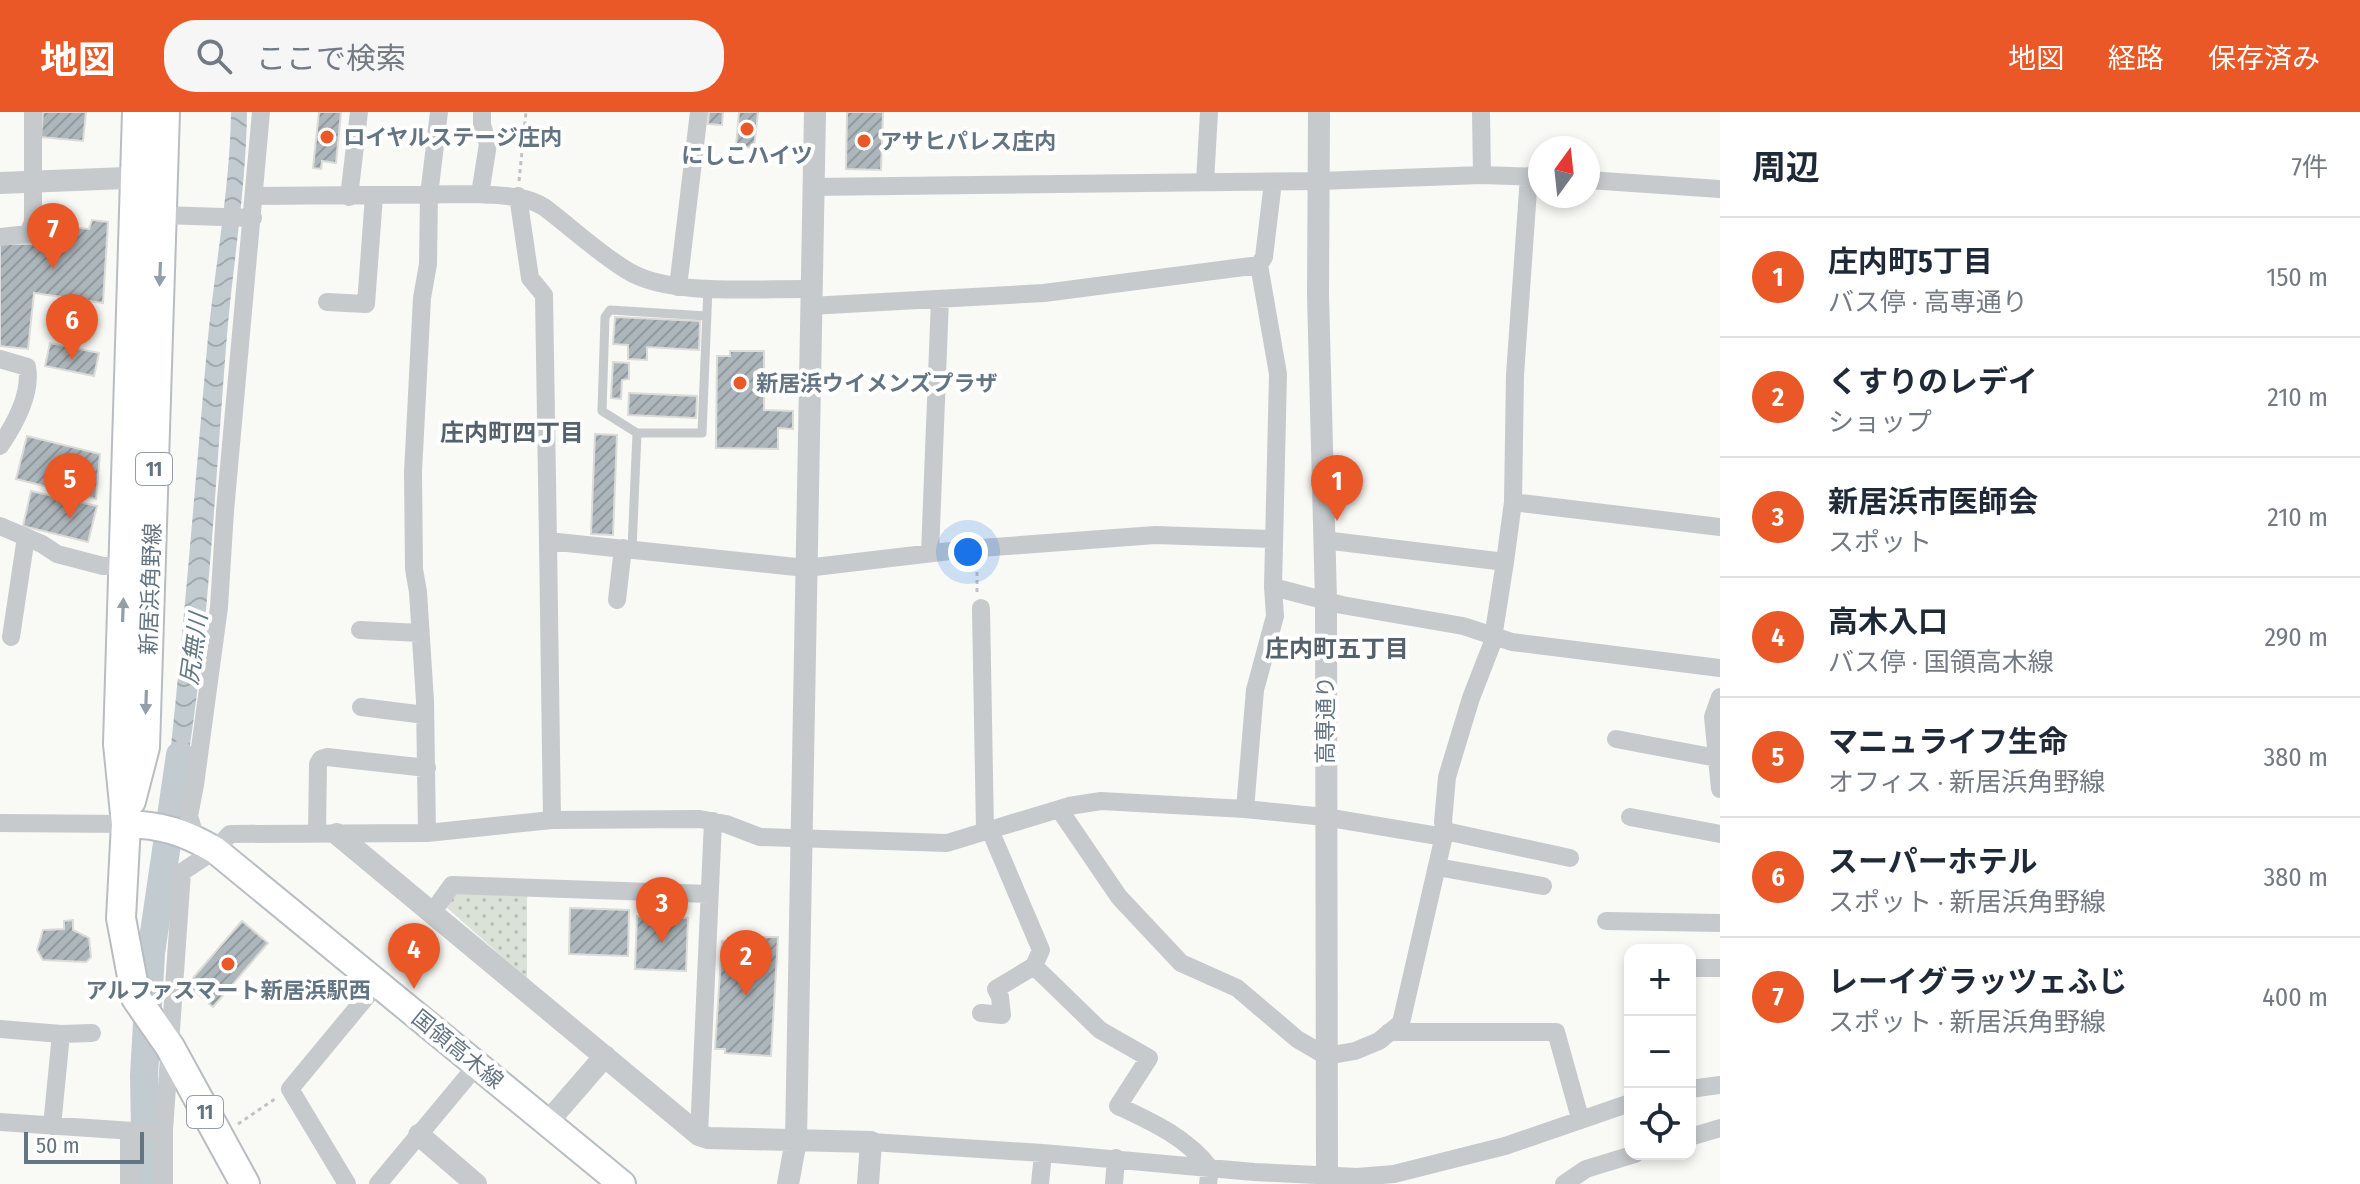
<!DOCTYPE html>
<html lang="ja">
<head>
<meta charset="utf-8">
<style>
	:root { --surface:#fff; --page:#f6f6f7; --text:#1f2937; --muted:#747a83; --line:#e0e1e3; --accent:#e95826 }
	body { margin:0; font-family:"Fira Sans Condensed","Noto Sans JP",sans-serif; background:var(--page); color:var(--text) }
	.controls { position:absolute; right:24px; bottom:24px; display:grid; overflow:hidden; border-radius:16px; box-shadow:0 4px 12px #0003 }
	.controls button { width:72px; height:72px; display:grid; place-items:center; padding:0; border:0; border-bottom:2px solid var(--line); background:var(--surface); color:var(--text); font:40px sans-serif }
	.compass { position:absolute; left:1528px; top:24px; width:72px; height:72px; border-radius:50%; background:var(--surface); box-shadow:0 4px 12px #0003; rotate:15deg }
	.scale { position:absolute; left:24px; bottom:20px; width:120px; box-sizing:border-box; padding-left:8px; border:4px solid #637482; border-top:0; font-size:22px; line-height:28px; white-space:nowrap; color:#637482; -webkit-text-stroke:6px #fff; paint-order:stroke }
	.you { position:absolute; left:968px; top:440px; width:28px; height:28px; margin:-20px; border:6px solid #fff; border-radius:50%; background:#1a73e8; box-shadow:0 0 0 12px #1a73e833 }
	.badge { display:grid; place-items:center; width:52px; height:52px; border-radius:50%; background:var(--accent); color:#fff; font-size:26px; font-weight:700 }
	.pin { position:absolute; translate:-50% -66px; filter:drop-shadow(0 2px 4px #0008) }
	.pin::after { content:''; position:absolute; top:42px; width:28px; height:24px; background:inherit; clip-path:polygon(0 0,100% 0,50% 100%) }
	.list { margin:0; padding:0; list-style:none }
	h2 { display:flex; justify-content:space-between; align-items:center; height:104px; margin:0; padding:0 32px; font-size:34px }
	h2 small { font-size:26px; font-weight:400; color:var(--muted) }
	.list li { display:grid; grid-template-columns:52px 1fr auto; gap:24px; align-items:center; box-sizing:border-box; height:120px; padding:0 32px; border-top:2px solid var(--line) }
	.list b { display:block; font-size:30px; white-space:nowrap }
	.list p { margin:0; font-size:26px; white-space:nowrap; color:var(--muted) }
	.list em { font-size:26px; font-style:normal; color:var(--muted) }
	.icon { flex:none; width:44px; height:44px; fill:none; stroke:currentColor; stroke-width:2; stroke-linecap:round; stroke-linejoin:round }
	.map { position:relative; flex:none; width:1720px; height:1072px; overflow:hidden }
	header { display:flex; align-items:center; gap:48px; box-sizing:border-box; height:112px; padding:0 40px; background:var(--accent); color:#fff }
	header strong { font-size:38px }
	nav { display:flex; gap:44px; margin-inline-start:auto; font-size:28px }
	.search { width:560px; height:72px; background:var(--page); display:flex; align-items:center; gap:20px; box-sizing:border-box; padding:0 28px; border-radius:32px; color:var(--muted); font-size:30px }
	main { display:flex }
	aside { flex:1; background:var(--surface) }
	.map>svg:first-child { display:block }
	.green { fill:url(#green-dots) }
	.water { fill:url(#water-waves) }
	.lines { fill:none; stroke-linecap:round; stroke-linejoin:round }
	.river { stroke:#c1cbd0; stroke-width:28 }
	.building { fill:url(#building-hatch); stroke:#dbdbd8; stroke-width:2 }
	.secondary-casing { stroke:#b8bec2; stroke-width:30 }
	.primary-casing { stroke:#b9bdc1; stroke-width:32 }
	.path { stroke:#c0c2c4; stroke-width:3; stroke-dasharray:4 4; stroke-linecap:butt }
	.service { stroke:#c6cacd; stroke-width:9 }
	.minor { stroke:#c6cacd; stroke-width:18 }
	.tertiary { stroke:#c6cacd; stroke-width:22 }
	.secondary { stroke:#fff; stroke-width:26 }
	.primary { stroke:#fff; stroke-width:28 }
	.oneway { fill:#929ea8 }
	.poi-dot { fill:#e95826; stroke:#fff; stroke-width:3 }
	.labels { text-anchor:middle; stroke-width:8; stroke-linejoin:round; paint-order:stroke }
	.shield { fill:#fff; stroke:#929ea8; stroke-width:2 }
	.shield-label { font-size:20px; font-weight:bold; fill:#637482 }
	.poi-label { font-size:22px; font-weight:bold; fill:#637482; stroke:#fff; text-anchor:start }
	.street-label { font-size:22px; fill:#637482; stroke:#fff }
	.neighbourhood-label { font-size:24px; font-weight:bold; fill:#55626d; stroke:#fff }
	.water-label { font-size:24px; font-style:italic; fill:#637a83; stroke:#fff }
</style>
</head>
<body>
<header>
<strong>地図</strong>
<div class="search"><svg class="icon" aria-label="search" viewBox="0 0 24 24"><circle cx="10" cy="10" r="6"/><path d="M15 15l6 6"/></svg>ここで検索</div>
<nav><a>地図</a><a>経路</a><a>保存済み</a></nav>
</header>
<main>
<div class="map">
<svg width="1720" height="1072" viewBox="0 0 1720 1072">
	<defs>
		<pattern id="green-dots" width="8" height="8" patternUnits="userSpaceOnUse" patternTransform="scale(2)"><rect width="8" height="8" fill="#dae1d7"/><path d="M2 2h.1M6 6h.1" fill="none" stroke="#b4bbb4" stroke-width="1.8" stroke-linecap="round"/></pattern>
		<pattern id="water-waves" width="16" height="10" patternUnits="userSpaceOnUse" patternTransform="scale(2)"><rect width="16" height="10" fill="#c1cbd0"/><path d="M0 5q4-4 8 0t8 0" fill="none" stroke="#a0a9ae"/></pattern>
		<pattern id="building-hatch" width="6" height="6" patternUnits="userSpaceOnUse" patternTransform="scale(2)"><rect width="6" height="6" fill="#adb6bb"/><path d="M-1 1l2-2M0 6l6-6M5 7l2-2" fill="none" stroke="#90999d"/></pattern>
	</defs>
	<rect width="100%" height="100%" fill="#f9f9f6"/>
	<path class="green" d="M452 781 527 784V867L445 794Z"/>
	<path class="water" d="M231 0H247C246 79 232 157 226 235 214 386 208 539 181 688L168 674 169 653C184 514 195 375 207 236 214 157 230 79 231 0Z"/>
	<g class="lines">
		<path class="river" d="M146 1072 144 964 151 841 180 643"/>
	</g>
	<path class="building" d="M43 0H86L83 29 41 25Z
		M319 0H341L336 51 322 49 321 57 313 56Z
		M709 0H723L722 13 708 12Z
		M739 0H758L754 36 736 34Z
		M847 0H883L881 58 846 57Z
		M92 108 108 110 103 191 34 181 28 237 0 234V132H45L46 113 89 117Z
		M615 205 700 209 699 238 647 235V248L628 247V233L613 232Z
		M50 231 99 241 94 264 45 254Z
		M730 239H764V298L793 299V317L778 316V337L716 336 717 244H730Z
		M613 250 629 251V267L622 268 621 287 611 286Z
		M629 281 697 284 696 306 628 303Z
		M595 322 617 323 613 423 591 422Z
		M27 324 100 342 96 387 16 367Z
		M31 379 97 394 88 430 23 414Z
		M570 796 629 798 628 844 569 842Z
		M637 804 688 806 686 859 635 857Z
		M73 808V818L89 826 91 845 86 850 43 848 37 838 43 818 64 817V809Z
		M242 809 268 831 213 895 187 873Z
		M763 825H778L771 944 725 941V937H715L722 829 762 832Z"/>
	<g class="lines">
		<g class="secondary-casing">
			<path id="secondary" d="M126 712C162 713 184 720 215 738L622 1072"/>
		</g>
		<g class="primary-casing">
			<path id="primary" d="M137 0 118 632 126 712 121 806 136 886 170 935 245 1072
				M131 689 145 635 165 0"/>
		</g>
		<path class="path" d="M519 69 526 0
			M977 480V452
			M238 1012 275 987"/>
		<path class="service" d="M637 321 602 299 605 205 610 198 707 204
			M632 437 637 321H702L708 176"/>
		<path class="minor" d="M1481 0 1482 63
			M1588 68 1720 77
			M1205 70 1209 0
			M1273 70 1264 145 1259 153 1278 262 1273 475 1342 493 1463 514 1512 530 1720 556
			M812 75 1319 69 1482 63 1540 65
			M480 82 488 32 482 13V0
			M255 84 480 82C503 84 524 83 544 95 572 116 598 141 628 159 670 185 761 176 811 177
			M518 84 530 166 544 183 548 429 806 456 967 437 1155 423 1274 427
			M349 85 359 0
			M162 103 253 106
			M0 125 28 122 33 110V0
			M678 175 699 0
			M327 190 366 192 374 84
			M810 194 1044 181 1259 153
			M0 247 27 255C32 282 15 312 0 334
			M1513 390 1720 415
			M0 414 42 432 57 442 103 454H124
			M1324 428 1505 450
			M548 429 552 708
			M930 441 940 187
			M617 488 623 436
			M981 496 985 719
			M360 518 420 521
			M11 525 26 425
			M1720 585 1713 605 1720 677
			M361 595 425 603
			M1616 627 1717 646
			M1059 697 1119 785 1181 851 1237 876 1297 927 1326 944 1355 939 1379 929 1401 911 1445 719 1443 710 1447 665 1471 586 1492 532 1505 450 1513 390 1515 263 1529 64
			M1245 697 1255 578 1275 504 1273 475
			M1630 705 1720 722
			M0 711 126 712
			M1445 719 1570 746
			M427 721 425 589 418 480 414 457 413 360 422 186 428 152 429 83 439 0
			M317 722 318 652 321 647 327 645 427 656
			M196 727 189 704 195 673 219 495 225 399 261 0
			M1437 755 1543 774
			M431 802 452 773 709 782
			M1606 809 1720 811
			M1034 854 1100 918 1149 946 1118 994C1152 1010 1186 1025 1210 1056L1208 1072
			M1690 856H1720
			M981 901 1002 903 1000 885 996 877 1034 854 1041 838 990 718
			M0 917 61 922 92 921
			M1389 920H1556L1580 1006
			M1690 977 1720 973
			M0 1010 133 1019 164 1018
			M52 1014 61 922
			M129 1019V1072
			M699 1023 713 709
			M1690 1025 1720 1016
			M871 1030 1043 1041 1254 1060 1357 1065 1394 1062 1505 1034 1630 991
			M164 1072V1018L182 760 215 738 230 722 427 721 552 708 700 707 726 712 760 725 947 731 1069 694 1101 689 1245 697 1325 705 1444 725
			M347 1072 290 977 377 872
			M378 1072 477 953
			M1040 1072 1043 1041
			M1114 1072 1116 1046
			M1564 1072 1586 1057 1635 1042"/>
		<path class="tertiary" d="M1319 0 1318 183 1326 488 1327 1072
			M0 71 151 65
			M337 722 699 1023 708 1026 871 1030 868 1072
			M547 1011 605 944
			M419 1023 476 1072
			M788 1072 796 1028 815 0"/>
		<use href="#secondary" class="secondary"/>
		<use href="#primary" class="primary"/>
	</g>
	<defs><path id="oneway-solid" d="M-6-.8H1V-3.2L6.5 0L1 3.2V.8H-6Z" transform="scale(2)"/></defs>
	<g class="oneway">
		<use href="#oneway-solid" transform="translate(160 162) rotate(92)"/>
		<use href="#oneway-solid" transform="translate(123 498) rotate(-88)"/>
		<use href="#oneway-solid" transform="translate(146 590) rotate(92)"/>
	</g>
	<g class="poi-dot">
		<circle cx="747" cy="17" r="8"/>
		<circle cx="327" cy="25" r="8"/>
		<circle cx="864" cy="29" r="8"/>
		<circle cx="740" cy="271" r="8"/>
		<circle cx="228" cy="852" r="8"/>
	</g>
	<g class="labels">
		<g class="shield">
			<rect x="136" y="341" width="36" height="32" rx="6"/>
			<rect x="187" y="984" width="36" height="32" rx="6"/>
		</g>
		<g class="shield-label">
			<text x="154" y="364">11</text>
			<text x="205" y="1007">11</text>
		</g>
		<g class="poi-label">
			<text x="343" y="33">ロイヤルステージ庄内</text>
			<text x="880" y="37">アサヒパレス庄内</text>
			<text x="747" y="51" text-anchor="middle">にしこハイツ</text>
			<text x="756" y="279">新居浜ウイメンズプラザ</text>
			<text x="228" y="886" text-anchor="middle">アルファスマート新居浜駅西</text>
		</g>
		<g class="street-label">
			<text transform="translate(150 477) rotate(-88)" y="8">新居浜角野線</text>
			<text transform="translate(1325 608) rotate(-90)" y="8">高専通り</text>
			<text transform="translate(458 937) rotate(39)" y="8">国領高木線</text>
		</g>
		<g class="neighbourhood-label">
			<text x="512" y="329">庄内町四丁目</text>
			<text x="1337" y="545">庄内町五丁目</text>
		</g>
		<g class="water-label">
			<text transform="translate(194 537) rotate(-82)" y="8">尻無川</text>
		</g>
	</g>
</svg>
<div class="controls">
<button>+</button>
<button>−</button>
<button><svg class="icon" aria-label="locate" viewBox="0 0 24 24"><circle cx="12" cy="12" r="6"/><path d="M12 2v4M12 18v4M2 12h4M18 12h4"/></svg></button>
</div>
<svg class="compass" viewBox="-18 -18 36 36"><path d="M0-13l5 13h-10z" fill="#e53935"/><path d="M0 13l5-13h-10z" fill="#747a83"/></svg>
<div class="scale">50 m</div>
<div class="you"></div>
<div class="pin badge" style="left:1337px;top:409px">1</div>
<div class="pin badge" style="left:746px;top:884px">2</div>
<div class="pin badge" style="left:662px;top:831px">3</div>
<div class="pin badge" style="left:414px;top:877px">4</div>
<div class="pin badge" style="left:70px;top:407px">5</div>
<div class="pin badge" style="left:72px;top:248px">6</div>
<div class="pin badge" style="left:53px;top:157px">7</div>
</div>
<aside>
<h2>周辺<small>7件</small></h2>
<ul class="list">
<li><span class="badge">1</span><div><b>庄内町5丁目</b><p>バス停 · 高専通り</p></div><em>150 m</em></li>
<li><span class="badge">2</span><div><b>くすりのレデイ</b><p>ショップ</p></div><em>210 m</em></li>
<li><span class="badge">3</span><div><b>新居浜市医師会</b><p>スポット</p></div><em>210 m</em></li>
<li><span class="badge">4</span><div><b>高木入口</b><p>バス停 · 国領高木線</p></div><em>290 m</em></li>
<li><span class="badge">5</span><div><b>マニュライフ生命</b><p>オフィス · 新居浜角野線</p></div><em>380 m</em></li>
<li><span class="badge">6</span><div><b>スーパーホテル</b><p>スポット · 新居浜角野線</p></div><em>380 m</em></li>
<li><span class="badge">7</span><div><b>レーイグラッツェふじ</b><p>スポット · 新居浜角野線</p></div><em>400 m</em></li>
</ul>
</aside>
</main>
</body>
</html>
